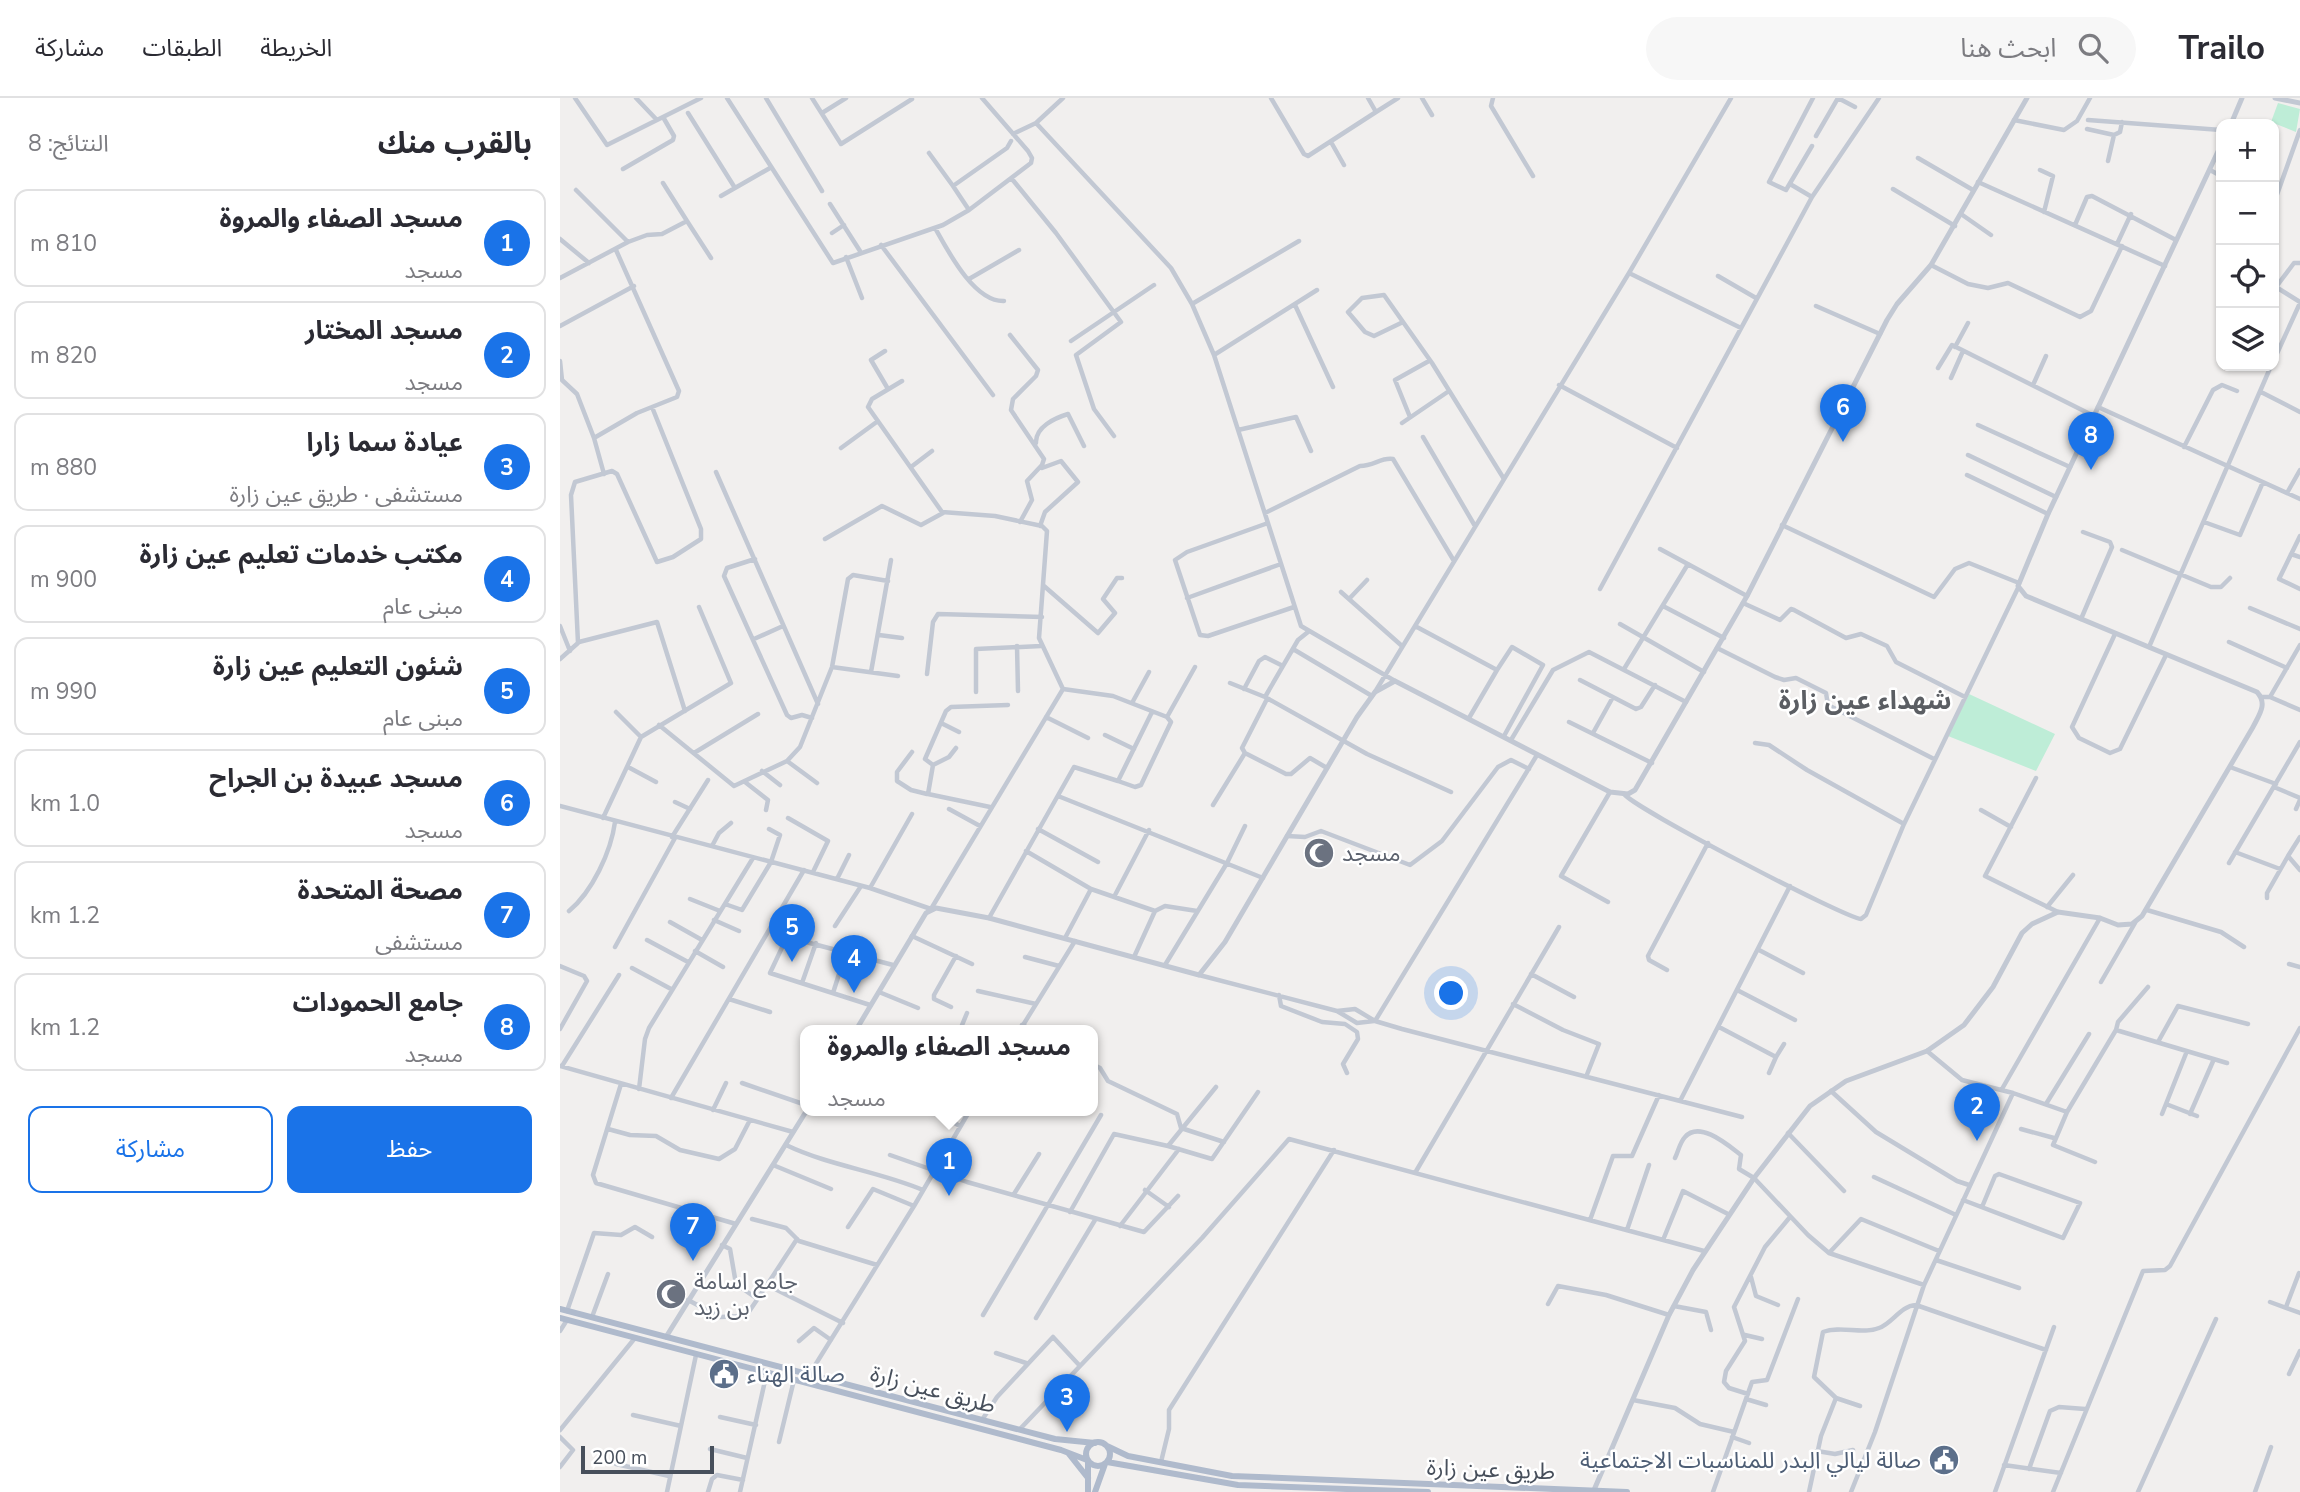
<!DOCTYPE html>
<html lang="ar">
<head>
<meta charset="utf-8">
<style>
	:root { --surface:#fff; --page:#f7f7f7; --text:#2b2b33; --muted:#7c7c81; --line:#e1e1e2; --accent:#1a73e8 }
	body { margin:0; font-family:"Nunito Sans","Noto Sans Arabic",sans-serif; background:var(--page); color:var(--text); direction:rtl }
	.controls { position:absolute; right:21px; top:21px; display:grid; overflow:hidden; border-radius:14px; box-shadow:0 2px 5px #0004 }
	.controls button { width:63px; height:63px; display:grid; place-items:center; padding:0; border:0; border-bottom:2px solid var(--line); background:var(--surface); color:var(--text); font:35px sans-serif }
	.scale { position:absolute; left:21px; bottom:18px; width:133px; box-sizing:border-box; padding-left:7px; border:4px solid #474f5b; border-top:0; font-size:19px; line-height:24px; white-space:nowrap; color:#474f5b; -webkit-text-stroke:5px #fff; paint-order:stroke }
	.you { position:absolute; left:892px; top:896px; width:24px; height:24px; margin:-18px; border:5px solid #fff; border-radius:50%; background:#1a73e8; box-shadow:0 0 0 10px #1a73e833 }
	.badge { display:grid; place-items:center; width:46px; height:46px; border-radius:50%; background:var(--accent); color:#fff; font-size:23px; font-weight:700 }
	.pin { position:absolute; translate:-50% -58px; filter:drop-shadow(0 2px 4px #0008) }
	.pin::after { content:''; position:absolute; top:37px; width:24px; height:21px; background:inherit; clip-path:polygon(0 0,100% 0,50% 100%) }
	.popup { position:absolute; left:240px; top:927px; width:298px; height:91px; box-sizing:border-box; display:grid; place-content:center; border-radius:14px; background:var(--surface); filter:drop-shadow(0 2px 5px #0005); font-size:23px; white-space:nowrap; color:var(--muted) }
	.popup b { font-size:26px; color:var(--text) }
	.popup::after { content:''; position:absolute; left:50%; top:100%; margin-left:-14px; border:14px solid transparent; border-top-color:var(--surface) }
	.list { margin:0; padding:0; list-style:none }
	h2 { display:flex; justify-content:space-between; align-items:center; height:91px; margin:0; padding:0 28px; font-size:30px }
	h2 small { font-size:23px; font-weight:400; color:var(--muted) }
	.list li { display:grid; grid-template-columns:46px 1fr auto; gap:21px; align-items:center; box-sizing:border-box; height:98px; margin:0 14px 14px; padding:0 14px; border:2px solid var(--line); border-radius:14px }
	.list b { display:block; font-size:26px; white-space:nowrap }
	.list p { margin:0; font-size:23px; white-space:nowrap; color:var(--muted) }
	.list em { font-size:23px; font-style:normal; color:var(--muted) }
	.actions { display:flex; gap:14px; padding:21px 28px }
	.actions a { flex:1; padding:16px 0; border:2px solid var(--accent); border-radius:14px; text-align:center; font-size:24px; color:var(--accent) }
	.actions .main { background:var(--accent); color:#fff }
	.icon { flex:none; width:38px; height:38px; fill:none; stroke:currentColor; stroke-width:2; stroke-linecap:round; stroke-linejoin:round }
	.map { position:relative; flex:none; width:1740px; height:1394px; overflow:hidden; direction:ltr }
	header { display:flex; align-items:center; gap:42px; box-sizing:border-box; height:98px; padding:0 35px; background:var(--surface); border-bottom:2px solid var(--line) }
	header strong { font-size:33px }
	nav { display:flex; gap:38px; margin-inline-start:auto; font-size:24px }
	.search { width:490px; height:63px; background:var(--page); display:flex; align-items:center; gap:18px; box-sizing:border-box; padding:0 24px; border-radius:38px; color:var(--muted); font-size:26px }
	main { display:flex }
	aside { flex:1; background:var(--surface) }
	.map>svg:first-child { display:block }
	.green { fill:#beedd7 }
	.lines { fill:none; stroke-linecap:round; stroke-linejoin:round }
	.minor { stroke:#c2c8d3; stroke-width:4.5 }
	.tertiary { stroke:#c2c8d3; stroke-width:5 }
	.primary { stroke:#afbacc; stroke-width:6 }
	.labels { text-anchor:middle; stroke-width:5; stroke-linejoin:round; paint-order:stroke }
	.worship-label { font-size:23px; fill:#5b616d; stroke:#fff; text-anchor:start }
	.service-label { font-size:23px; fill:#4e5e75; stroke:#fff; text-anchor:start }
	.street-label { font-size:23px; fill:#474f5b; stroke:#fff }
	.quarter-label { font-size:26px; font-weight:bold; fill:#5b5e63; stroke:#fff }
</style>
</head>
<body>
<header>
<strong>Trailo</strong>
<div class="search"><svg class="icon" aria-label="search" viewBox="0 0 24 24"><circle cx="10" cy="10" r="6"/><path d="M15 15l6 6"/></svg>ابحث هنا</div>
<nav><a>الخريطة</a><a>الطبقات</a><a>مشاركة</a></nav>
</header>
<main>
<div class="map">
<svg width="1740" height="1394" viewBox="0 0 1740 1394">
	<rect width="100%" height="100%" fill="#f1efee"/>
	<path class="green" d="M1718 5 1740 11 1736 34 1711 24Z
		M1409 596 1495 636 1476 673 1388 638Z"/>
	<g class="lines">
		<path class="minor" d="M15 0 47 47 141 0
			M76 0 96 21
			M167 0 273 165 383 127 409 112 471 65 472 60 468 53 422 0
			M206 0 262 93
			M252 0 281 46 352 1
			M711 0 744 56 748 58 816 14 808 0
			M862 0 872 17
			M933 0 931 8 973 78
			M1278 0 1295 9
			M816 14 838 0
			M128 15 175 90
			M262 15 286 0
			M1454 22 1504 32 1517 23 1530 0
			M1528 22 1661 32
			M476 25 611 170 632 206 654 257 741 528 835 583
			M1527 31 1554 37 1560 34 1562 24
			M453 36 476 25 503 0
			M1256 38 1278 0
			M771 44 784 67
			M1252 48 1226 92 1209 84 1253 0
			M369 55 393 88
			M1358 60 1413 92
			M1548 63 1554 37
			M63 71 113 42 114 38 103 19
			M1480 72 1493 78 1484 114
			M1650 72 1661 78
			M452 81 496 135 561 224 516 257 534 311 554 338
			M1418 84 1605 168
			M103 85 127 123
			M1230 86 1252 99
			M1333 91 1395 128
			M16 92 68 144
			M161 98 210 70
			M1714 105 1740 32
			M270 106 300 153
			M409 112 393 88 447 50 451 43
			M1401 116 1431 137
			M1515 127 1527 99 1532 98 1616 142
			M375 130C388 153 414 204 444 203
			M272 135 284 127
			M0 141 29 165
			M1557 146 1571 116
			M321 147 433 297
			M286 159 302 200
			M1740 165H1734L1716 189 1740 204
			M1371 167 1408 186 1428 190 1448 185 1520 219 1531 213 1562 148
			M1069 175 1181 230
			M1158 178 1196 200
			M0 180 68 144 87 137 102 136 127 123 151 160
			M409 181 459 152
			M632 206 739 143
			M735 207 773 289
			M1256 208 1320 236
			M841 225 814 238 805 234 788 214 802 200 824 197 872 265 944 381
			M0 228 74 188
			M450 237 478 272 476 278 453 301 451 312 484 361 482 367 467 383 472 402 460 424
			M511 243 594 187
			M1395 249 1408 225
			M325 253 311 262 328 291
			M654 257 757 192
			M1714 262 1740 205
			M0 263 2 282 17 296 34 340
			M1378 270 1392 247 1534 318
			M1391 280 1403 253
			M342 283 312 301 308 309 382 414 435 418 482 428 487 433 479 540 503 591 553 598 607 619 635 569
			M999 287 1117 350
			M1473 287 1486 258
			M1701 294 1740 314
			M1538 309 1740 401
			M850 319 835 282 869 263
			M842 325 889 293
			M1418 327 1510 369
			M678 332 736 319 751 353
			M863 339 915 428
			M476 345C475 329 495 320 508 316L524 348
			M1624 349 1653 292 1662 287 1677 293
			M281 350 318 323
			M1408 357 1496 399
			M351 369 372 353
			M156 374 258 606
			M44 376 34 340 77 315 117 299 119 293 56 152
			M1407 377 1488 416
			M1727 395 1740 372
			M705 415 800 368C814 368 821 359 833 361L894 463
			M1644 424 1680 437 1703 384
			M708 425 627 454 615 462 640 537 648 538 734 509
			M1222 427 1374 499 1395 471 1409 465 1459 485
			M480 428 485 414 518 384 501 363 482 370
			M1740 438 1719 481 1740 491
			M265 441 322 408 361 427 383 415
			M1100 451 1187 498
			M1562 452 1651 489H1661L1670 480
			M1731 456 1740 459
			M195 461 167 470 164 478 227 617 231 620 242 617 252 620
			M484 488 538 535 555 515 543 501 557 480H562
			M1040 491 1252 99 1319 0
			M781 494 842 548
			M627 500 721 466
			M789 501 807 482
			M1183 505 1220 522 1231 511 1234 512 1286 540 1301 536 1327 548 1336 564 1405 599
			M1103 508 1164 540
			M1690 510 1740 531
			M1521 521 1552 449 1550 444 1523 434
			M1060 526 1144 574
			M0 528 10 553
			M855 528 937 572 909 620
			M1555 536 1512 629 1519 640 1550 655 1560 651 1606 557
			M319 537 342 540
			M194 541 223 528
			M19 544 97 524 125 613
			M1669 544 1727 570
			M457 548 458 593
			M1589 549 1711 268
			M1157 550 1215 579 1224 582 1236 580 1266 595 1268 607 1374 661
			M733 551 812 598
			M0 561 18 545 11 397 15 384 52 373 57 376 97 464 113 459 141 441V431L92 309
			M272 569 338 578
			M1064 571 1128 466
			M937 572 952 549 983 567 944 638
			M311 574 331 462
			M367 576 373 524 378 516 482 519
			M1020 582 1076 611 1081 609 1095 587
			M670 585 705 599 807 656 891 694
			M684 591 699 563 705 559 723 568
			M416 594V551L481 548
			M815 594 1069 175 1171 0
			M705 599 738 542 748 534
			M1702 599H1710L1740 612
			M1710 599 1740 547
			M707 601 682 650 685 655 726 676H731L750 660 767 670
			M572 605 589 574
			M56 614 81 639
			M486 619 528 640
			M1009 624 1092 665
			M381 625 399 634
			M99 627 174 688 227 663 240 649 272 569 288 481 293 477 328 483
			M1033 635 1053 599
			M545 637 574 651
			M951 642 993 572 1029 554 1126 604
			M1195 645 1209 647 1247 672 1344 726
			M352 654 337 674V683L351 692 367 696
			M134 655 198 616
			M227 663 257 685
			M373 667 365 661 386 613 391 609 448 607
			M373 667 368 696 430 709
			M373 667 389 659 396 650
			M68 669 96 684
			M1670 669 1716 686
			M202 673 220 687
			M1476 680 1425 778 1498 814
			M558 683 575 689 581 687 611 624 607 619
			M185 684 208 702 206 712
			M1714 689 1740 700
			M1064 696C1076 711 1283 819 1301 821L1306 817 1344 726 1458 490
			M498 698 703 780
			M115 704 130 711
			M653 707 685 655
			M0 708 310 790 371 811 503 591
			M389 711 420 728
			M1736 711 1740 702
			M1421 712 1451 729
			M43 720 81 639 171 585 139 509
			M228 720 268 743 253 774
			M478 731 538 764
			M727 738 745 739 761 733 850 767 882 743 938 669 951 662 969 671
			M112 739 148 682
			M1740 739 1728 758 1740 772
			M152 748 159 735 171 725
			M466 753 531 791 505 840
			M1675 754 1720 771
			M1669 765 1740 644
			M277 781 289 757
			M310 790 352 716
			M531 791 595 813 574 859
			M554 799 589 732
			M1707 800V795L1728 758
			M130 801 160 813
			M1048 804 1001 778 1050 694
			M165 806 182 812 211 764 220 737 209 731
			M1487 809 1513 777
			M1587 812 1661 834 1684 849
			M9 813C32 794 51 754 55 724
			M595 813 605 808 637 813
			M429 820 514 669 558 683 592 614
			M154 822 179 833
			M110 824 142 842
			M275 828 301 788
			M352 838 412 866
			M87 842 128 864
			M55 849 115 740
			M1199 852 1243 875
			M135 853 163 869
			M465 859 499 868
			M1729 866 1740 869
			M605 867 667 765 685 728
			M0 868 24 878 27 883 0 931
			M72 870 111 891
			M1107 872 1089 862 1088 858 1148 745
			M971 876 1014 899
			M639 877 777 913 797 925 814 923
			M1541 884 1575 825
			M242 885 256 845
			M418 893 476 906
			M1179 893 1235 922
			M319 894 358 910
			M273 895 286 854
			M719 897 721 908 762 924 785 926 797 934 798 941 783 966 787 975
			M169 901 210 914
			M953 906 1003 932 1039 946 1026 979
			M310 907 210 875 227 839 333 867
			M391 909 374 901V897L396 858
			M777 913 795 911 815 923 842 931 1182 1019
			M815 923 977 657
			M462 927 473 932
			M1159 929 1216 959 1209 975
			M400 932 407 915
			M460 932 515 843
			M1556 932 1558 924 1588 889
			M1598 944 1618 908 1688 926
			M1216 959 1224 946
			M532 966 540 970 548 983 617 1016 621 1030
			M0 968 233 1034
			M2 968 59 877
			M182 985 246 1007
			M61 986 33 1077 36 1085 176 1126
			M79 991 85 941 89 930 193 760
			M1442 991 1540 820
			M1271 993 1316 1034 1397 1083 1409 1087
			M1453 995 1507 1014 1493 1047 1535 1064
			M111 1000 244 772
			M1120 1003 1230 788
			M1486 1006 1529 936
			M1606 1006 1637 1018
			M153 1012 166 985
			M287 1012 294 1015 301 1012
			M370 1012 400 1028
			M1507 1014 1556 932 1667 965
			M1602 1016 1627 953
			M1630 1016 1654 961
			M621 1030 664 1044
			M48 1031 70 1037 96 1038 120 1052 159 1061 175 1051 190 1022
			M1461 1031 1494 1040
			M1228 1035 1284 1093
			M226 1047C270 1068 318 1073 363 1092
			M608 1048 652 1061 698 994
			M330 1057 407 1084 584 1134 618 1098
			M1115 1060C1118 1054 1120 1044 1125 1039 1140 1022 1169 1048 1181 1057L1179 1071 1194 1080 1248 1137 1269 1155 1364 1187
			M213 1067 271 1091
			M855 1075 999 829
			M1314 1079 1396 1117
			M585 1092 609 1109
			M454 1096 479 1056
			M1403 1102 1503 1140 1520 1105 1439 1076 1435 1078 1422 1109
			M510 1114 554 1036 608 1048 656 989
			M192 1121 226 1130 239 1143 317 1167
			M1030 1122 1053 1058H1072L1099 997
			M560 1128 619 1051
			M288 1129 313 1091 354 1108
			M1067 1132 1089 1067
			M1103 1142 1123 1093 1168 1116
			M162 1147 170 1151 176 1186 196 1200
			M1269 1155 1301 1121 1379 1153
			M1376 1162 1459 1190
			M1191 1179 1196 1198 1218 1207
			M207 1187 237 1141
			M128 1202 160 1219 186 1218 207 1187 283 1225
			M1710 1204 1740 1215
			M988 1206 998 1188 1046 1197 1109 1217
			M1114 1208 1146 1214 1151 1232
			M1726 1209 1739 1175
			M7 1213 34 1135 61 1137 75 1129 92 1139
			M423 1217 541 1017
			M32 1219 48 1176
			M476 1220 535 1122
			M0 1233 7 1222
			M1185 1237 1202 1241
			M239 1243 254 1230 271 1242
			M436 1255 466 1265
			M1729 1276 1740 1253
			M249 1277 354 1108 410 1012
			M1188 1296 1169 1290 1164 1284 1166 1273 1185 1243 1174 1209 1205 1149 1230 1119
			M1276 1300 1300 1308
			M1186 1301 1206 1307
			M1073 1302 1115 1310 1140 1326 1174 1334
			M73 1317 121 1328
			M160 1319 196 1327
			M422 1322 437 1299 493 1239 520 1268
			M460 1331 642 1140 729 1041 1144 1153
			M0 1332 75 1240
			M0 1339 13 1352 0 1369
			M1172 1339 1189 1345
			M219 1344 234 1282
			M150 1351 187 1360
			M1257 1353 1275 1356 1293 1352
			M601 1364 609 1331V1312L774 1052
			M56 1366 109 1378
			M1444 1367 1501 1375
			M1469 1371 1490 1313 1499 1309 1525 1311
			M107 1394 136 1257
			M148 1394 152 1381 157 1377 183 1382
			M180 1394 207 1274
			M1153 1394 1192 1284 1207 1282 1238 1201
			M1249 1394 1261 1338 1276 1300 1254 1279 1263 1234C1281 1227 1302 1237 1319 1230 1333 1225 1340 1208 1356 1207L1486 1252
			M1291 1394 1315 1334 1364 1187 1453 995 1402 982 1367 953
			M1435 1394 1494 1229
			M1493 1394 1583 1173 1605 1172 1610 1168 1740 930
			M1578 1394 1656 1221
			M1695 1394 1711 1349"/>
		<path class="tertiary" d="M1715 0 1740 5
			M1671 26 1682 0
			M296 932 366 815 376 810 429 820 639 877 665 844 797 619 815 594 835 583 1050 694 1068 696 1075 692 1187 498 1327 222 1337 206 1371 167 1467 0
			M106 1239 247 1012
			M1034 1392 1109 1217 1133 1172 1194 1080 1250 1008 1286 983 1367 953 1404 927 1433 889 1462 835 1472 826 1498 814 1540 820 1558 827 1572 826 1582 818 1693 629C1699 617 1708 606 1697 594L1466 498 1458 488 1488 416 1661 47"/>
		<path class="primary" d="M0 1211 495 1341 535 1345
			M0 1220 501 1352 527 1362
			M526 1356a12 12 0 1 1 24 0a12 12 0 1 1-24 0Z
			M547 1348 568 1358 672 1378 1067 1394
			M509 1356 528 1380
			M547 1364 678 1387 868 1394
			M528 1394V1363
			M535 1394 545 1366"/>
	</g>
	<defs>
		<g id="mosque-disc" transform="scale(1.575)"><circle r="9.5" fill="#6b7280" stroke="#fff"/><path d="M3.5-4.9A6 6 0 1 0 3.5 4.9A5 5 0 1 1 3.5-4.9Z" fill="#fff"/></g>
		<g id="civic-disc" transform="scale(1.575)"><circle r="9.5" fill="#5c6f8a" stroke="#fff"/><path d="M-.6-6.5H3V-4.5H.6V-3L4-1V1h2V6H-6V1h2V-1L-.6-3ZM-1.2 2.5V6h2.4V2.5Z" fill="#fff"/></g>
	</defs>
	<g fill-rule="evenodd">
		<use href="#mosque-disc" x="759" y="755"/>
		<use href="#mosque-disc" x="111" y="1196"/>
		<use href="#civic-disc" x="164" y="1276"/>
		<use href="#civic-disc" x="1384" y="1362"/>
	</g>
	<g class="labels">
		<g class="worship-label">
			<text x="782" y="763">مسجد</text>
			<text x="134" y="1191">جامع اسامة<tspan x="134" dy="26">بن زيد</tspan></text>
		</g>
		<g class="service-label">
			<text x="187" y="1284">صالة الهناء</text>
			<text x="1361" y="1370" text-anchor="end">صالة ليالي البدر للمناسبات الاجتماعية</text>
		</g>
		<g class="street-label">
			<text transform="translate(373 1291) rotate(15)" y="8">طريق عين زارة</text>
			<text transform="translate(931 1371) rotate(2)" y="8">طريق عين زارة</text>
		</g>
		<g class="quarter-label">
			<text x="1305" y="611">شهداء عين زارة</text>
		</g>
	</g>
</svg>
<div class="controls">
<button>+</button>
<button>−</button>
<button><svg class="icon" aria-label="locate" viewBox="0 0 24 24"><circle cx="12" cy="12" r="6"/><path d="M12 2v4M12 18v4M2 12h4M18 12h4"/></svg></button>
<button><svg class="icon" aria-label="layers" viewBox="0 0 24 24"><path d="M12 4l9 5-9 5-9-5zM3 14l9 5 9-5"/></svg></button>
</div>
<div class="scale">200 m</div>
<div class="you"></div>
<div class="pin badge" style="left:389px;top:1098px">1</div>
<div class="popup"><b>مسجد الصفاء والمروة</b>مسجد</div>
<div class="pin badge" style="left:1417px;top:1043px">2</div>
<div class="pin badge" style="left:507px;top:1334px">3</div>
<div class="pin badge" style="left:294px;top:895px">4</div>
<div class="pin badge" style="left:232px;top:864px">5</div>
<div class="pin badge" style="left:1283px;top:344px">6</div>
<div class="pin badge" style="left:133px;top:1163px">7</div>
<div class="pin badge" style="left:1531px;top:372px">8</div>
</div>
<aside>
<h2>بالقرب منك<small>النتائج: 8</small></h2>
<ul class="list">
<li><span class="badge">1</span><div><b>مسجد الصفاء والمروة</b><p>مسجد</p></div><em>810 m</em></li>
<li><span class="badge">2</span><div><b>مسجد المختار</b><p>مسجد</p></div><em>820 m</em></li>
<li><span class="badge">3</span><div><b>عيادة سما زارا</b><p>مستشفى · طريق عين زارة</p></div><em>880 m</em></li>
<li><span class="badge">4</span><div><b>مكتب خدمات تعليم عين زارة</b><p>مبنى عام</p></div><em>900 m</em></li>
<li><span class="badge">5</span><div><b>شئون التعليم عين زارة</b><p>مبنى عام</p></div><em>990 m</em></li>
<li><span class="badge">6</span><div><b>مسجد عبيدة بن الجراح</b><p>مسجد</p></div><em>1.0 km</em></li>
<li><span class="badge">7</span><div><b>مصحة المتحدة</b><p>مستشفى</p></div><em>1.2 km</em></li>
<li><span class="badge">8</span><div><b>جامع الحمودات</b><p>مسجد</p></div><em>1.2 km</em></li>
</ul>
<div class="actions"><a class="main">حفظ</a><a>مشاركة</a></div>
</aside>
</main>
</body>
</html>
